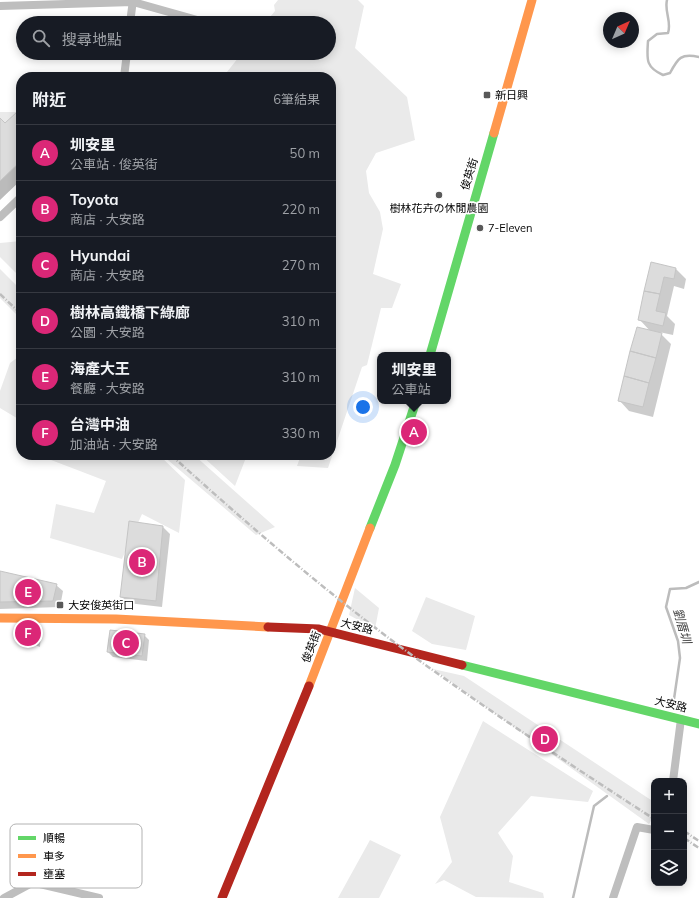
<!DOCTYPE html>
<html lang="zh-TW">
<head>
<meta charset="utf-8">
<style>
	:root { --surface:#171b24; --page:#242831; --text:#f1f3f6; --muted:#9ea1a6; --line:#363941; --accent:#db2777 }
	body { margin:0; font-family:Mulish,"Noto Sans TC","Noto Sans JP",sans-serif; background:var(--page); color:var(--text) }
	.controls { position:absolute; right:12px; bottom:12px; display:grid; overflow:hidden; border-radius:8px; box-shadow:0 2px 10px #0003 }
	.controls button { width:36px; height:36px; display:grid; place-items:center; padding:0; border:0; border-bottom:1px solid var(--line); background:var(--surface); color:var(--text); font:20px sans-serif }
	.compass { position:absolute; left:603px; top:12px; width:36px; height:36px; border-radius:50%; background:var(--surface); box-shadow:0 2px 10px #0003; rotate:44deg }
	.you { position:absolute; left:363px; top:407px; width:14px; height:14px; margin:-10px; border:3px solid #fff; border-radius:50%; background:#1a73e8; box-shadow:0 0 0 6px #1a73e833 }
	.badge { display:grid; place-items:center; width:26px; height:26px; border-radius:50%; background:var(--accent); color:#fff; font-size:13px; font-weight:700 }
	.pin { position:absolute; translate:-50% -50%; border:2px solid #fff; box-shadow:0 1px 4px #0006 }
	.popup { position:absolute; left:377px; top:352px; width:74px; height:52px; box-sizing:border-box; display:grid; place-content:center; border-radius:8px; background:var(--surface); filter:drop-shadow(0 1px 3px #0005); font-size:13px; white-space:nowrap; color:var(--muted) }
	.popup b { font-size:15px; color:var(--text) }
	.popup::after { content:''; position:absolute; left:50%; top:100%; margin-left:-8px; border:8px solid transparent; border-top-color:var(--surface) }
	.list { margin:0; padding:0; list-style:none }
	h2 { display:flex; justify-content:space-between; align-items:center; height:52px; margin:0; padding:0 16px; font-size:17px }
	h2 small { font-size:13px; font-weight:400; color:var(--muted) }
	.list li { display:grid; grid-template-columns:26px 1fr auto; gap:12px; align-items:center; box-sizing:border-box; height:56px; padding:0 16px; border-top:1px solid var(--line) }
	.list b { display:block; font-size:15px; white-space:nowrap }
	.list p { margin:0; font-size:13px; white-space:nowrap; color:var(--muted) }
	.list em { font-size:13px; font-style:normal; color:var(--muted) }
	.icon { flex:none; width:22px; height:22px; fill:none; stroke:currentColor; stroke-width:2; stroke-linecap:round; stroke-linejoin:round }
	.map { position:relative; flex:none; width:699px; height:898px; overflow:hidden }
	.search { position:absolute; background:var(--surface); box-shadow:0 2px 10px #0003; left:16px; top:16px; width:320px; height:44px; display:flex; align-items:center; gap:10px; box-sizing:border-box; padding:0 14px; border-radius:22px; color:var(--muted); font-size:15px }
	.panel { position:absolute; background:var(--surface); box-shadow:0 2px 10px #0003; left:16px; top:72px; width:320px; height:388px; border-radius:16px }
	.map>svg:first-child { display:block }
	.green { fill:#eaeaea }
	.shadow { fill:#0003 }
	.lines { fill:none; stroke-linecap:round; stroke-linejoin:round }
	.stream { stroke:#bcbcbc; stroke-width:2.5 }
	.building { fill:#dcdcdc; stroke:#c5c5c5 }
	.street { stroke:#bebebe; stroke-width:8 }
	.fast { stroke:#63d668; stroke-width:9 }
	.slow { stroke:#ff974d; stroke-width:9 }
	.jam { stroke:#b3261e; stroke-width:9 }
	.rail { stroke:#bdbdbd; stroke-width:2.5; stroke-dasharray:6 2 1 2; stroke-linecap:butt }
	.poi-dot { fill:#595959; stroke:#fff; stroke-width:1.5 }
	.labels { text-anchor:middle; stroke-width:3.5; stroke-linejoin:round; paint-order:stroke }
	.poi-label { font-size:11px; fill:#000; stroke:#fff; text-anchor:start }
	.street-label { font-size:11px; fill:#000; stroke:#fff }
	.water-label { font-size:12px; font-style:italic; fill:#404040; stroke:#fff }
	.key { fill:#fff; stroke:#b2b2b2; stroke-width:1 }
	.key-label { font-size:11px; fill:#000 }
</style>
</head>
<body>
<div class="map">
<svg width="699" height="898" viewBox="0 0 699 898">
	<rect width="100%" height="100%" fill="#fff"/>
	<path class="green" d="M278 0H358L364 6 355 48 407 97 415 140 376 153 366 171 369 193 380 212 383 229 373 274 401 284 392 308H381L367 365 362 367 328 468 297 466 301 455H331V77H223L242 53H329V23H265L275 11 274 5Z
		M0 112H21V180L0 200Z
		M21 241V278L0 257V243Z
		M0 269 21 290V319L0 298Z
		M21 355V426L20 420 0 408V391L10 363Z
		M38 455H159L185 480 179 533 142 514 122 559 50 538 56 504 94 513 106 481Z
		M162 455H194L275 527 256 535Z
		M201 455H247L235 486Z
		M355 588 379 608 375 629 349 615Z
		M426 597 475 616 466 650 432 644 412 631Z
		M433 669 464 676 654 802V816L649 824Z
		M483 721 593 791 588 802 531 796 498 833 513 856 509 882 543 893 544 898 476 897 444 880 435 884 452 862 440 817Z
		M370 840 401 855 379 898H338Z"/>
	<path class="shadow" d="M21 117V180L0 200V119L5 125Z
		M652 263 676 269 686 279 684 289 674 286 667 316 675 324 673 335 659 332 671 344 653 417 629 411 619 400 651 332 639 319Z
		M163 527 170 534 162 607 128 603 121 597Z
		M0 572 56 585 63 591 60 607 0 609Z
		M38 629 41 632 40 647 21 640 18 637Z
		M144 635 149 640 147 661 113 657 108 652Z"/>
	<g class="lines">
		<path class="stream" d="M667 0C664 11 672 22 668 33L657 34 648 41C647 59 645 67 663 75L670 73C678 58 681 53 699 57
			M674 699 680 658 678 641 666 607 670 589 686 588 699 582
			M573 898 594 806 607 796"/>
	</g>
	<path class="building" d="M17 112 21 116V161L0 181V118L5 123Z
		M651 262 676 268 674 279 664 277 660 294 644 291Z
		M644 291 660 294 656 311 666 313 663 326 638 320Z
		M637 327 662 333 656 358 630 351Z
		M630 351 656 358 649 383 624 376Z
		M624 376 649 383 643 407 618 401Z
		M129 521 163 526 156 601 120 597Z
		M0 571 57 584 53 601 0 602Z
		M17 628H39L38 645 17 638Z
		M110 630 145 634 142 656 107 652Z"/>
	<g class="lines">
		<path class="street" d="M0 6 133 2 208 23
			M130 23 133 0
			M124 77 127 53
			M0 217 21 197
			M673 781 681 719
			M4 898 30 884H40L99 898
			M613 898 637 827 654 830"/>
		<path class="fast" d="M430 355 494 133
			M370 528 395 465 416 401
			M462 665 699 724"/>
		<path class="slow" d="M494 133 532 0
			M0 618 116 619 268 627
			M309 686 370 528"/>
		<path class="jam" d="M268 627 319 629 462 665
			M222 898 309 686"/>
		<path class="rail" d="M0 294 21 314
			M171 455C254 530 343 607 434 671 506 722 580 771 654 819
			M684 831 699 841
			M684 838 699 848"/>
	</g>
	<g class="poi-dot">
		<rect x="483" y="91" width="8" height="8" rx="2"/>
		<circle cx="439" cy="195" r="4"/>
		<circle cx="480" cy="228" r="4"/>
		<rect x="56" y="601" width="8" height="8" rx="2"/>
	</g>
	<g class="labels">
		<g class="poi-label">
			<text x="495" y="99">新日興</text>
			<text x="439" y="212" text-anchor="middle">樹林花卉の休閒農園</text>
			<text x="488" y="232">7-Eleven</text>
			<text x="68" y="609">大安俊英街口</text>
		</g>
		<g class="street-label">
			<text transform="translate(469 174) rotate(-73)" y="4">俊英街</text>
			<text transform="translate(357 626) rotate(14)" y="4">大安路</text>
			<text transform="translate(311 647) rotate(-69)" y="4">俊英街</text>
			<text transform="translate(671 704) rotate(14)" y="4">大安路</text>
		</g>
		<g class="water-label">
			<text transform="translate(682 626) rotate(74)" y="4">劉厝圳</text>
		</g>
	</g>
	<rect x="10" y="824" width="132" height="64" rx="6" class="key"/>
	<rect x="18" y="836" width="18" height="4" fill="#63d668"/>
	<rect x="18" y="854" width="18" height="4" fill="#ff974d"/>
	<rect x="18" y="872" width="18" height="4" fill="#b3261e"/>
	<g class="key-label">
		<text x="43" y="842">順暢</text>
		<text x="43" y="860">車多</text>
		<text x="43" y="878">壅塞</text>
	</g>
</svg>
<div class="controls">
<button>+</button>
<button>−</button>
<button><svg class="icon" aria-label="layers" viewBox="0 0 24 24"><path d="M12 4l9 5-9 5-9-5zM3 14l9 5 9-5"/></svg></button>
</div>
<svg class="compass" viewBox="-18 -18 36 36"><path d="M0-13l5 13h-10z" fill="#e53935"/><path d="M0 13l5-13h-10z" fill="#9ea1a6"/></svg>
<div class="you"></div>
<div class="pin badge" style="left:414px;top:432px">A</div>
<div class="popup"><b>圳安里</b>公車站</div>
<div class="pin badge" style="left:142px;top:562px">B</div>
<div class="pin badge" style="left:126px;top:643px">C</div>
<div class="pin badge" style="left:545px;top:739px">D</div>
<div class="pin badge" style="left:28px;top:592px">E</div>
<div class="pin badge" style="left:28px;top:633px">F</div>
<div class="search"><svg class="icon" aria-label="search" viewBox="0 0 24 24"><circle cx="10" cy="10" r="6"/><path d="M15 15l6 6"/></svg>搜尋地點</div>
<section class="panel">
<h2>附近<small>6筆結果</small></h2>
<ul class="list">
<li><span class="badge">A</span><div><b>圳安里</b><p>公車站 · 俊英街</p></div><em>50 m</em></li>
<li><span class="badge">B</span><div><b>Toyota</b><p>商店 · 大安路</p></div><em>220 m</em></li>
<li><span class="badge">C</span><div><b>Hyundai</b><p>商店 · 大安路</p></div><em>270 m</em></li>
<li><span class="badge">D</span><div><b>樹林高鐵橋下綠廊</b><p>公園 · 大安路</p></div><em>310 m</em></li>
<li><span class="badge">E</span><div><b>海產大王</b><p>餐廳 · 大安路</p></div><em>310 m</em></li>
<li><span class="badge">F</span><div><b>台灣中油</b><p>加油站 · 大安路</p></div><em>330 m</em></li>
</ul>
</section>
</div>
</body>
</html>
